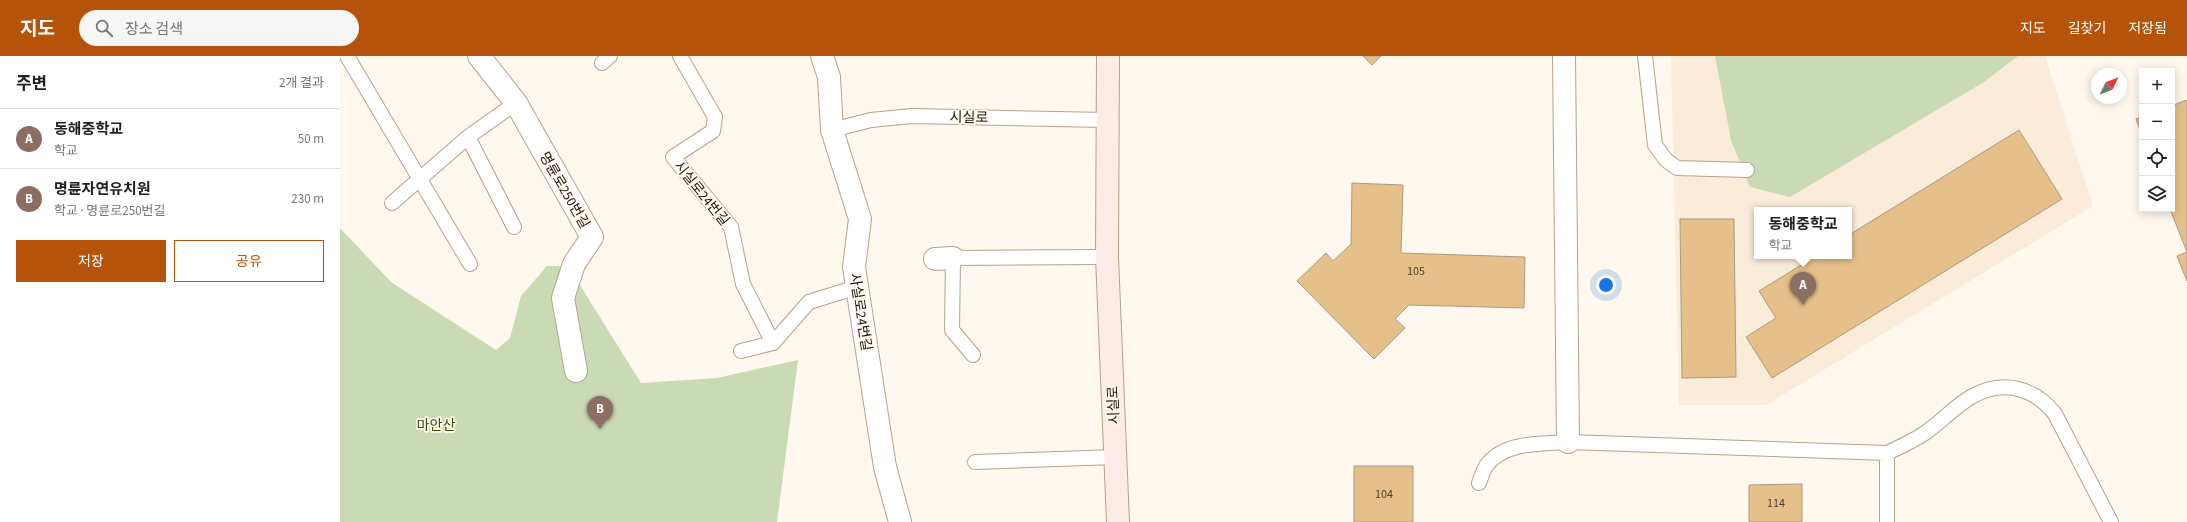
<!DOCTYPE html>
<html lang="ko">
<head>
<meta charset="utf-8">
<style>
	:root { --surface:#fff; --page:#f6f6f6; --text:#222; --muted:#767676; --line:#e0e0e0; --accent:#b45309 }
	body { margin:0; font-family:"Source Sans 3","Noto Sans KR",sans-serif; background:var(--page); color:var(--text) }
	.controls { position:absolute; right:12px; top:12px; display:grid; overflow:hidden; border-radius:0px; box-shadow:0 2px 10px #0003 }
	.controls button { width:36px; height:36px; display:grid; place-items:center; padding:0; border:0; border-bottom:1px solid var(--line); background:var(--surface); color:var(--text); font:20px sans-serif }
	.compass { position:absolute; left:1751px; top:12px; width:36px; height:36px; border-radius:50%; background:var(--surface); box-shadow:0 2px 10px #0003; rotate:47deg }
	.you { position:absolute; left:1266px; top:229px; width:14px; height:14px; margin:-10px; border:3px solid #fff; border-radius:50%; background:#1a73e8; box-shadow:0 0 0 6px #1a73e833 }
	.badge { display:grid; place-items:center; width:26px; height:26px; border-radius:50%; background:var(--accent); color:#fff; font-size:13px; font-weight:700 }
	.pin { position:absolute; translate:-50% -33px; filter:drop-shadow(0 1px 2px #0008) }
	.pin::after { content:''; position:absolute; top:21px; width:14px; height:12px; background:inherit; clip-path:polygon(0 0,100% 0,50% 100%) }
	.popup { position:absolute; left:1414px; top:151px; width:98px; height:52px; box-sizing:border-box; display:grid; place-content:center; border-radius:0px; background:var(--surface); filter:drop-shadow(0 1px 3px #0005); font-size:13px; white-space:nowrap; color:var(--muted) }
	.popup b { font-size:15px; color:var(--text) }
	.popup::after { content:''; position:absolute; left:50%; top:100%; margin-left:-8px; border:8px solid transparent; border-top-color:var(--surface) }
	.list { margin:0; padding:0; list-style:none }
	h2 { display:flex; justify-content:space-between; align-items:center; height:52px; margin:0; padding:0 16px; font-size:17px }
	h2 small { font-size:13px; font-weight:400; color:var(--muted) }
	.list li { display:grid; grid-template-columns:26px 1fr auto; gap:12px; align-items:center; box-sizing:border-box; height:60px; padding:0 16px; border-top:1px solid var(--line) }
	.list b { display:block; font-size:15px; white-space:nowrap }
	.list p { margin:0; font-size:13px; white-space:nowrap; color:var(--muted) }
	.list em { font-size:13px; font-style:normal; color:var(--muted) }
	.actions { display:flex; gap:8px; padding:12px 16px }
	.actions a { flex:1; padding:9px 0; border:1px solid var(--accent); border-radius:0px; text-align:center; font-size:14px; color:var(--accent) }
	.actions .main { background:var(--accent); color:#fff }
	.icon { flex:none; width:22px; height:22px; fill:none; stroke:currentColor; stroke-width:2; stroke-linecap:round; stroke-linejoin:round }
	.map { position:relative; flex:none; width:1847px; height:466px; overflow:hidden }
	header { display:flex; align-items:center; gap:24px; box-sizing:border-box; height:56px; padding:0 20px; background:var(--accent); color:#fff }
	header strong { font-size:19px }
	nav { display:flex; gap:22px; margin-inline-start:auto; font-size:14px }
	.search { width:280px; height:36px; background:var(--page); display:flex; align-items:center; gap:10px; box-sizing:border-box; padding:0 14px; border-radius:22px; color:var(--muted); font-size:15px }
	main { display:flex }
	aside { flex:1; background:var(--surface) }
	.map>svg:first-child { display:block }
	.education { fill:#faecd9; fill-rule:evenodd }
	.green { fill:#cadab5 }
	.building { fill:#e5c08a; stroke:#aa9a83 }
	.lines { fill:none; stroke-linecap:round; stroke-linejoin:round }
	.lane-casing { stroke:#b3a38c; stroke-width:16 }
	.street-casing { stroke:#b3a38c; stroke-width:24 }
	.secondary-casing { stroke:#b3a38c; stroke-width:24 }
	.lane { stroke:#fff; stroke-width:14 }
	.street { stroke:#fff; stroke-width:22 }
	.secondary { stroke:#fcebe7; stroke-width:22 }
	.labels { text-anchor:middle; stroke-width:3.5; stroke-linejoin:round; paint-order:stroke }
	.number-label { font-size:12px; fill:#4e402c }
	.street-label { font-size:14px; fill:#1b150c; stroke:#fef8ee }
	.park-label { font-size:14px; fill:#354a09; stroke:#fef8ee }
</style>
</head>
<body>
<header>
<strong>지도</strong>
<div class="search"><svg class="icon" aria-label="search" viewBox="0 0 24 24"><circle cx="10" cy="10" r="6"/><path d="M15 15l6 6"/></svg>장소 검색</div>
<nav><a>지도</a><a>길찾기</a><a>저장됨</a></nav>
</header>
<main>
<aside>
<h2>주변<small>2개 결과</small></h2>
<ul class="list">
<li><span class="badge" style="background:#8d6e63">A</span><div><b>동해중학교</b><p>학교</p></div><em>50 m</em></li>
<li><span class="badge" style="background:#8d6e63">B</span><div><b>명륜자연유치원</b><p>학교 · 명륜로250번길</p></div><em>230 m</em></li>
</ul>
<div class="actions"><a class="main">저장</a><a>공유</a></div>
</aside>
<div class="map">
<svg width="1847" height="466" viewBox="0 0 1847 466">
	<rect width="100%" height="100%" fill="#fef8ee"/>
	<path class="education" d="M1331 0H1705L1753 150 1426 349H1339ZM1417 154H1509V200H1417Z"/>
	<path class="green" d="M1375 0H1678L1644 26 1450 141 1410 131 1391 84Z
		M0 172 51 226 156 294 170 282 181 240 207 210H228L301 327 377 322 458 304 437 466H0Z"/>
	<path class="building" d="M1023 0H1041L1032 9Z
		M1846 44 1847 46V225L1837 200 1847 196 1830 153H1832V50Z
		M1802 61V79L1796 63Z
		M1679 74 1722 143 1432 322 1406 281 1436 262 1419 235 1476 200H1509V179Z
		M1012 127 1063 129 1061 197 1185 201 1184 252 1069 249 1055 263 1065 272 1034 303 957 225 986 197 993 205 1011 188Z
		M1340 163H1394L1396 321 1342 322Z
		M1014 410H1073V466H1014Z
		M1462 428V466H1409V429Z"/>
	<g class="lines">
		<g class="lane-casing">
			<path id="lane" d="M7 0 130 208
				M340 0 375 61 373 75 333 101 391 171 403 228 433 287
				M1305 0 1315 89 1326 104 1337 112 1407 114
				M262 7 270 0
				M492 74 531 64 572 60 767 64
				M128 81 174 171
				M52 147 128 81 176 47
				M433 287 469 246 517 231
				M401 295 433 287
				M633 299 612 274 613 202 767 201
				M1547 397C1560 391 1573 385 1585 377 1601 366 1614 351 1631 341 1662 323 1694 331 1715 358L1771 466
				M635 406 775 401
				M1139 427C1141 422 1143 415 1146 410 1164 385 1202 388 1228 386L1547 397V466"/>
		</g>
		<g class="street-casing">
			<path id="street" d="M139 0 176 47 252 181 234 208 223 242 236 315
				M482 0 489 21 492 74 520 163 514 211 545 411 560 466
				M1224 0 1228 386
				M595 203 613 202"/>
		</g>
		<g class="secondary-casing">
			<path id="secondary" d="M768 0 767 201 778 466"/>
		</g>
		<use href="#lane" class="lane"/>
		<use href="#street" class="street"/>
		<use href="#secondary" class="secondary"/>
	</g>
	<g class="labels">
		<g class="number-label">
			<text x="1076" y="219">105</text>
			<text x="1044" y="442">104</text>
			<text x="1436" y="451">114</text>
		</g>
		<g class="street-label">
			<text transform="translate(629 61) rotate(1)" y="5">시실로</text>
			<text transform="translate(225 134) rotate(60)" y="5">명륜로250번길</text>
			<text transform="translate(362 137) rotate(51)" y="5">시실로24번길</text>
			<text transform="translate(521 256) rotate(81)" y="5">사실로24번길</text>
			<text transform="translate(773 349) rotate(-92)" y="5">시실로</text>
		</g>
		<g class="park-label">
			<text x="96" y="374">마안산</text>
		</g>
	</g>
</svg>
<div class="controls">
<button>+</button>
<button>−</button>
<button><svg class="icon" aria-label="locate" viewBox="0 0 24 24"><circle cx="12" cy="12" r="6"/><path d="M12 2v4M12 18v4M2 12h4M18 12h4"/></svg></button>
<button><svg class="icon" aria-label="layers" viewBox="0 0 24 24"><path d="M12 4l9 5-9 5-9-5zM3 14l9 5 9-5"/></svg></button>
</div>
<svg class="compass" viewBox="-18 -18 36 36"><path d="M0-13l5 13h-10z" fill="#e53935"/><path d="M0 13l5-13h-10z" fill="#767676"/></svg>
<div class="you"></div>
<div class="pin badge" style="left:1463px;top:249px;background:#8d6e63">A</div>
<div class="popup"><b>동해중학교</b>학교</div>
<div class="pin badge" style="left:260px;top:373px;background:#8d6e63">B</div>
</div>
</main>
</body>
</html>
